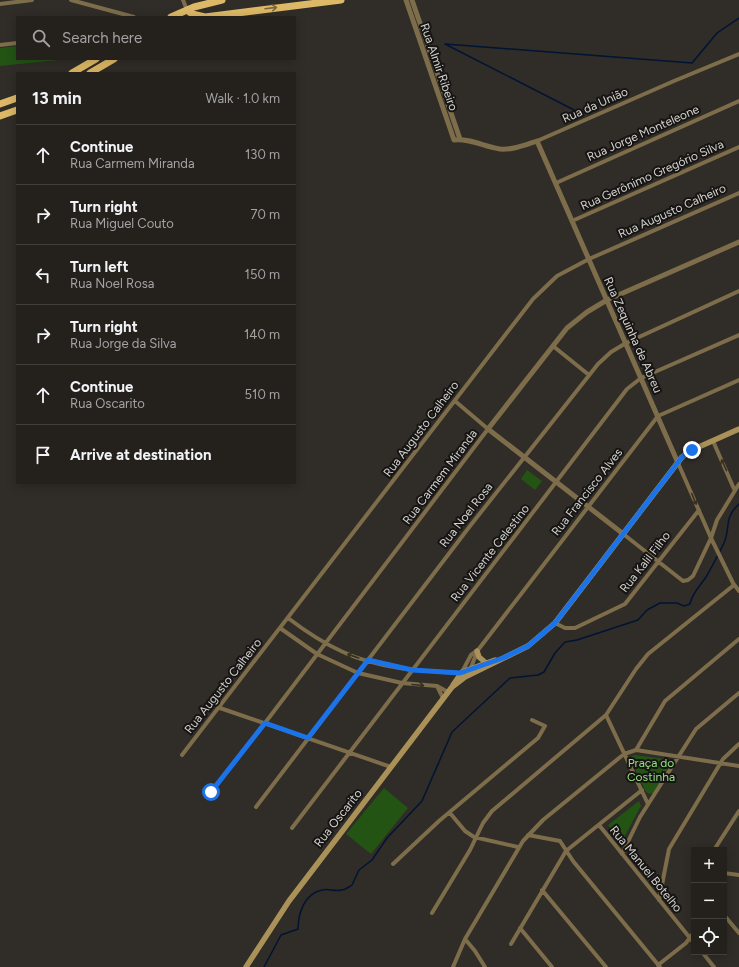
<!DOCTYPE html>
<html lang="en">
<head>
<meta charset="utf-8">
<style>
	:root { --surface:#24211d; --page:#2c2926; --text:#f1f3f6; --muted:#a3a3a4; --line:#413e3b }
	body { margin:0; font-family:Figtree,sans-serif; background:var(--page); color:var(--text) }
	.controls { position:absolute; right:12px; bottom:12px; display:grid; overflow:hidden; border-radius:0px; box-shadow:0 2px 10px #0003 }
	.controls button { width:36px; height:36px; display:grid; place-items:center; padding:0; border:0; border-bottom:1px solid var(--line); background:var(--surface); color:var(--text); font:20px sans-serif }
	.stop { position:absolute; width:12px; height:12px; margin:-9px; border:3px solid #1a73e8; border-radius:50%; background:#fff }
	.stop.end { background:#1a73e8; border-color:#fff; box-shadow:0 1px 4px #0008 }
	.list { margin:0; padding:0; list-style:none }
	h2 { display:flex; justify-content:space-between; align-items:center; height:52px; margin:0; padding:0 16px; font-size:17px }
	h2 small { font-size:13px; font-weight:400; color:var(--muted) }
	.list li { display:grid; grid-template-columns:26px 1fr auto; gap:12px; align-items:center; box-sizing:border-box; height:60px; padding:0 16px; border-top:1px solid var(--line) }
	.list b { display:block; font-size:15px; white-space:nowrap }
	.list p { margin:0; font-size:13px; white-space:nowrap; color:var(--muted) }
	.list em { font-size:13px; font-style:normal; color:var(--muted) }
	.icon { flex:none; width:22px; height:22px; fill:none; stroke:currentColor; stroke-width:2; stroke-linecap:round; stroke-linejoin:round }
	.map { position:relative; flex:none; width:739px; height:967px; overflow:hidden }
	.search { position:absolute; background:var(--surface); box-shadow:0 2px 10px #0003; left:16px; top:16px; width:280px; height:44px; display:flex; align-items:center; gap:10px; box-sizing:border-box; padding:0 14px; border-radius:0px; color:var(--muted); font-size:15px }
	.panel { position:absolute; background:var(--surface); box-shadow:0 2px 10px #0003; left:16px; top:72px; width:280px; height:412px; border-radius:0px }
	.map>svg:first-child { display:block }
	.green { fill:#235414 }
	.lines { fill:none; stroke-linecap:round; stroke-linejoin:round }
	.stream { stroke:#001434; stroke-width:1.5 }
	.minor { stroke:#7d6d4a; stroke-width:4 }
	.tertiary { stroke:#7d6d4a; stroke-width:5 }
	.secondary { stroke:#aa9158; stroke-width:5.5 }
	.trunk { stroke:#ddb866; stroke-width:7 }
	.oneway { stroke:#7a663c }
	.oneway2 { stroke:#352f24 }
	.route { stroke:#1a73e8; stroke-width:5 }
	.labels { text-anchor:middle; stroke-width:4; stroke-linejoin:round; paint-order:stroke }
	.street-label { font-size:12px; fill:#d4d2cf; stroke:#161513 }
	.park-label { font-size:12px; fill:#96e282; stroke:#161513 }
</style>
</head>
<body>
<div class="map">
<svg width="739" height="967" viewBox="0 0 739 967">
	<rect width="100%" height="100%" fill="#302c27"/>
	<path class="green" d="M17 46V59H68L0 66V48Z
		M527 470 542 481 535 490 521 479Z
		M635 755 672 760V763L653 793 649 794 646 792 631 760 632 756Z
		M384 788 408 808 371 854 346 834Z
		M639 801 641 806 621 843 608 825Z"/>
	<g class="lines">
		<path class="stream" d="M578 112 445 44 692 63 717 33 739 18
			M264 967 281 935 298 929C298 913 305 893 322 890 328 888 335 892 341 890 345 890 349 887 352 885L359 870 372 860 387 838 422 801 452 732 510 678 538 675 544 672 555 653 565 642 577 640 638 620 647 610 660 603H677L684 606 690 604C692 593 700 586 706 577 712 567 718 555 724 543 731 527 723 519 739 504"/>
		<path class="minor" d="M71 0 134 17
			M183 0 187 10
			M0 4 32 0
			M0 45 17 43
			M537 141 674 81 739 54
			M556 183 739 101
			M572 221 739 147
			M553 346 589 375
			M713 441 734 489
			M678 463 711 538 733 583 739 591
			M622 533 683 581 688 580 693 576 711 538 717 520 739 484
			M288 618C305 631 323 643 343 652 379 669 421 671 460 673
			M555 623 565 628H575L625 604 699 510
			M280 628 317 654 358 673 402 683 437 686 448 692
			M470 670 477 652
			M462 672 471 655 478 650 658 416 739 380
			M437 686 443 698
			M220 708 391 767
			M606 715 648 804
			M636 750 665 701 739 639
			M182 755 509 330 533 299 557 276 589 259 739 193
			M211 792 265 723 488 429 455 401
			M256 807 470 526 598 364 611 352 626 343 739 291
			M450 813 465 831 474 837 518 847
			M599 825 694 943
			M292 828 627 389 641 378 739 335
			M528 835 560 841 573 861 660 967
			M714 850 739 811
			M622 854 640 817 696 729 739 693
			M393 864 439 821 538 738 545 726 532 720
			M724 873 739 875
			M542 890 606 967
			M659 900 669 849 723 759 739 744
			M432 913 470 850 483 823 492 811 606 715 636 669 648 654 734 585
			M724 915 739 933
			M520 928 552 967
			M465 939 475 951 485 967
			M511 944 566 851 642 790
			M702 952 714 967
			M658 965 686 943 694 932
			M453 967 465 939 523 841 543 820 624 754 636 750 739 766"/>
		<path class="tertiary" d="M406 0 454 140C470 138 485 147 500 149 513 150 525 145 537 141L678 463
			M412 0 460 139
			M622 533 488 429 567 328 587 312 607 300 739 242"/>
		<path class="secondary" d="M477 651 479 657 486 663
			M453 685 462 672 495 660
			M246 967 289 901 452 687 465 677 528 646 555 623 682 457 692 450 739 429"/>
		<path class="trunk" d="M187 10 192 14 205 17
			M171 17 194 7 222 0
			M205 17 341 0
			M72 73 96 59
			M90 73 114 59
			M0 104 17 98
			M0 116 17 110"/>
	</g>
	<defs><path id="oneway-shaft" d="M-6 0H5M1.5-3L5.5 0L1.5 3" fill="none" stroke-width="1.6" stroke-linecap="round" stroke-linejoin="round"/></defs>
	<use class="oneway" href="#oneway-shaft" transform="translate(271 8) rotate(-7)"/>
	<g class="oneway2">
		<use href="#oneway-shaft" transform="translate(724 465) rotate(-114)"/>
		<use href="#oneway-shaft" transform="translate(694 499) rotate(67)"/>
		<use href="#oneway-shaft" transform="translate(353 656) rotate(-161)"/>
		<use href="#oneway-shaft" transform="translate(418 685) rotate(5)"/>
	</g>
	<g class="lines">
		<path class="route" d="M211 792 265 723 308 738 368 660 412 670 460 673 503 658 528 646 555 623 682 457 692 450"/>
	</g>
	<g class="labels">
		<g class="street-label">
			<text transform="translate(439 67) rotate(71)" y="4">Rua Almir Ribeiro</text>
			<text transform="translate(595 105) rotate(-24)" y="4">Rua da União</text>
			<text transform="translate(643 133) rotate(-24)" y="4">Rua Jorge Monteleone</text>
			<text transform="translate(652 175) rotate(-24)" y="4">Rua Gerônimo Gregório Silva</text>
			<text transform="translate(672 211) rotate(-24)" y="4">Rua Augusto Calheiro</text>
			<text transform="translate(633 335) rotate(66)" y="4">Rua Zequinha de Abreu</text>
			<text transform="translate(421 429) rotate(-53)" y="4">Rua Augusto Calheiro</text>
			<text transform="translate(440 477) rotate(-53)" y="4">Rua Carmem Miranda</text>
			<text transform="translate(587 492) rotate(-52)" y="4">Rua Francisco Alves</text>
			<text transform="translate(466 515) rotate(-52)" y="4">Rua Noel Rosa</text>
			<text transform="translate(490 553) rotate(-52)" y="4">Rua Vicente Celestino</text>
			<text transform="translate(645 562) rotate(-52)" y="4">Rua Kalil Filho</text>
			<text transform="translate(223 686) rotate(-52)" y="4">Rua Augusto Calheiro</text>
			<text transform="translate(338 818) rotate(-52)" y="4">Rua Oscarito</text>
			<text transform="translate(646 869) rotate(51)" y="4">Rua Manuel Botelho</text>
		</g>
		<g class="park-label">
			<text x="651" y="767">Praça do<tspan x="651" dy="14">Costinha</tspan></text>
		</g>
	</g>
</svg>
<div class="controls">
<button>+</button>
<button>−</button>
<button><svg class="icon" aria-label="locate" viewBox="0 0 24 24"><circle cx="12" cy="12" r="6"/><path d="M12 2v4M12 18v4M2 12h4M18 12h4"/></svg></button>
</div>
<div class="stop" style="left:211px;top:792px"></div>
<div class="stop end" style="left:692px;top:450px"></div>
<div class="search"><svg class="icon" aria-label="search" viewBox="0 0 24 24"><circle cx="10" cy="10" r="6"/><path d="M15 15l6 6"/></svg>Search here</div>
<section class="panel">
<h2>13 min<small>Walk · 1.0 km</small></h2>
<ul class="list">
<li><svg class="icon" aria-label="ahead" viewBox="0 0 24 24"><path d="M12 20V5M6 11l6-6 6 6"/></svg><div><b>Continue</b><p>Rua Carmem Miranda</p></div><em>130 m</em></li>
<li><svg class="icon" aria-label="right" viewBox="0 0 24 24"><path d="M7 20v-9h11M14 6l5 5-5 5"/></svg><div><b>Turn right</b><p>Rua Miguel Couto</p></div><em>70 m</em></li>
<li><svg class="icon" aria-label="left" viewBox="0 0 24 24"><path d="M17 20v-9H6M10 6l-5 5 5 5"/></svg><div><b>Turn left</b><p>Rua Noel Rosa</p></div><em>150 m</em></li>
<li><svg class="icon" aria-label="right" viewBox="0 0 24 24"><path d="M7 20v-9h11M14 6l5 5-5 5"/></svg><div><b>Turn right</b><p>Rua Jorge da Silva</p></div><em>140 m</em></li>
<li><svg class="icon" aria-label="ahead" viewBox="0 0 24 24"><path d="M12 20V5M6 11l6-6 6 6"/></svg><div><b>Continue</b><p>Rua Oscarito</p></div><em>510 m</em></li>
<li><svg class="icon" aria-label="arrive" viewBox="0 0 24 24"><path d="M6 21V4h12l-3 4 3 4H6"/></svg><div><b>Arrive at destination</b></div></li>
</ul>
</section>
</div>
</body>
</html>
